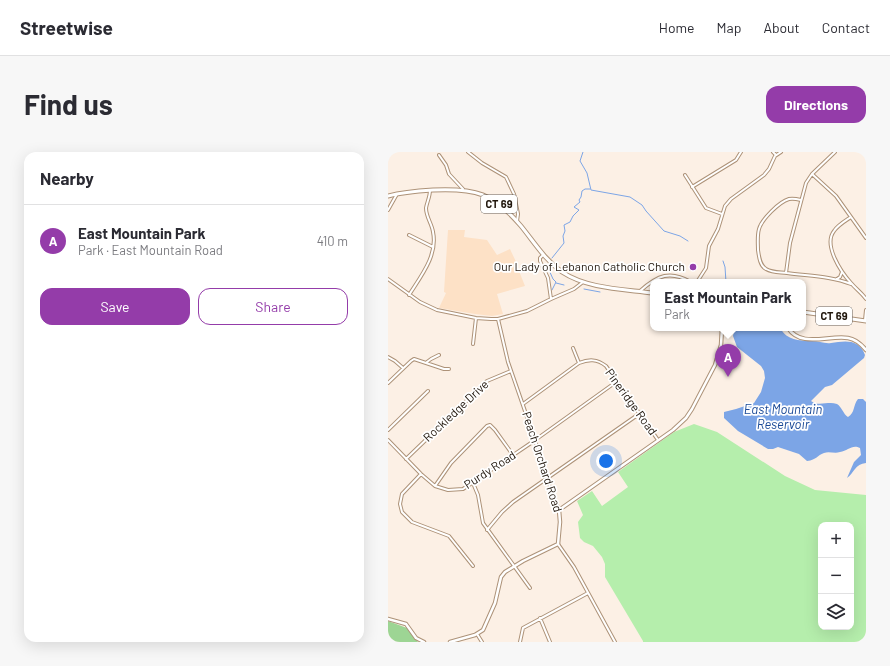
<!DOCTYPE html>
<html lang="en">
<head>
<meta charset="utf-8">
<style>
	:root { --surface:#fff; --page:#f7f7f7; --text:#2b2b33; --muted:#7c7c81; --line:#e1e1e2; --accent:#943ca9 }
	body { margin:0; font-family:Barlow,sans-serif; background:var(--page); color:var(--text) }
	.controls { position:absolute; right:12px; bottom:12px; display:grid; overflow:hidden; border-radius:8px; box-shadow:0 4px 16px #0002 }
	.controls button { width:36px; height:36px; display:grid; place-items:center; padding:0; border:0; border-bottom:1px solid var(--line); background:var(--surface); color:var(--text); font:20px sans-serif }
	.you { position:absolute; left:218px; top:309px; width:14px; height:14px; margin:-10px; border:3px solid #fff; border-radius:50%; background:#1a73e8; box-shadow:0 0 0 6px #1a73e833 }
	.badge { display:grid; place-items:center; width:26px; height:26px; border-radius:50%; background:var(--accent); color:#fff; font-size:13px; font-weight:700 }
	.pin { position:absolute; translate:-50% -33px; filter:drop-shadow(0 1px 2px #0008) }
	.pin::after { content:''; position:absolute; top:21px; width:14px; height:12px; background:inherit; clip-path:polygon(0 0,100% 0,50% 100%) }
	.popup { position:absolute; left:262px; top:127px; width:156px; height:52px; box-sizing:border-box; display:grid; place-content:center; border-radius:8px; background:var(--surface); filter:drop-shadow(0 1px 3px #0005); font-size:13px; white-space:nowrap; color:var(--muted) }
	.popup b { font-size:15px; color:var(--text) }
	.popup::after { content:''; position:absolute; left:50%; top:100%; margin-left:-8px; border:8px solid transparent; border-top-color:var(--surface) }
	.list { margin:0; padding:0; list-style:none }
	h2 { display:flex; justify-content:space-between; align-items:center; height:52px; margin:0; padding:0 16px; font-size:17px }
	h2 small { font-size:13px; font-weight:400; color:var(--muted) }
	.list li { display:grid; grid-template-columns:26px 1fr auto; gap:12px; align-items:center; box-sizing:border-box; height:72px; padding:0 16px; border-top:1px solid var(--line) }
	.list b { display:block; font-size:15px; white-space:nowrap }
	.list p { margin:0; font-size:13px; white-space:nowrap; color:var(--muted) }
	.list em { font-size:13px; font-style:normal; color:var(--muted) }
	.actions { display:flex; gap:8px; padding:12px 16px }
	.actions a { flex:1; padding:9px 0; border:1px solid var(--accent); border-radius:12px; text-align:center; font-size:14px; color:var(--accent) }
	.actions .main { background:var(--accent); color:#fff }
	.icon { flex:none; width:22px; height:22px; fill:none; stroke:currentColor; stroke-width:2; stroke-linecap:round; stroke-linejoin:round }
	.map { position:relative; flex:none; width:478px; height:490px; overflow:hidden; border-radius:12px }
	header { display:flex; align-items:center; gap:24px; box-sizing:border-box; height:56px; padding:0 20px; background:var(--surface); border-bottom:1px solid var(--line) }
	header strong { font-size:19px }
	nav { display:flex; gap:22px; margin-inline-start:auto; font-size:14px }
	.intro { display:flex; align-items:center; justify-content:space-between; box-sizing:border-box; height:96px; padding:0 24px }
	h1 { margin:0; font-size:28px }
	.button { padding:10px 18px; border-radius:12px; background:var(--accent); color:#fff; font-size:14px; font-weight:700 }
	main { display:flex; gap:24px; padding:0 24px }
	aside { flex:1; background:var(--surface); border-radius:12px; box-shadow:0 4px 16px #0002 }
	.map>svg:first-child { display:block }
	.built { fill:#fde1c6 }
	.green { fill:#b5eeac; fill-rule:evenodd }
	.forest { fill:#9dd594 }
	.water { fill:#7ca5e6 }
	.lines { fill:none; stroke-linecap:round; stroke-linejoin:round }
	.stream { stroke:#7ca5e6; stroke-width:1 }
	.street-casing { stroke:#ad9278; stroke-width:4 }
	.secondary-casing { stroke:#ad9278; stroke-width:4.5 }
	.primary-casing { stroke:#ad9278; stroke-width:5 }
	.street { stroke:#fff; stroke-width:2 }
	.secondary { stroke:#fff; stroke-width:2.5 }
	.primary { stroke:#fff; stroke-width:3 }
	.poi-dot { fill:#943ca9; stroke:#fff; stroke-width:1.5 }
	.labels { text-anchor:middle; stroke-width:3.5; stroke-linejoin:round; paint-order:stroke }
	.shield { fill:#fff; stroke:#645d56; stroke-width:1 }
	.shield-label { font-size:11px; font-weight:bold; fill:#21170d }
	.poi-label { font-size:12px; fill:#21170d; stroke:#fff; text-anchor:end }
	.street-label { font-size:12px; fill:#21170d; stroke:#fff }
	.water-label { font-size:13px; font-style:italic; fill:#1a4a97; stroke:#fff }
</style>
</head>
<body>
<header>
<strong>Streetwise</strong>
<nav><a>Home</a><a>Map</a><a>About</a><a>Contact</a></nav>
</header>
<div class="intro"><h1>Find us</h1><a class="button">Directions</a></div>
<main>
<aside>
<h2>Nearby<small></small></h2>
<ul class="list">
<li><span class="badge">A</span><div><b>East Mountain Park</b><p>Park · East Mountain Road</p></div><em>410 m</em></li>
</ul>
<div class="actions"><a class="main">Save</a><a>Share</a></div>
</aside>
<div class="map">
<svg width="478" height="490" viewBox="0 0 478 490">
	<rect width="100%" height="100%" fill="#fcf0e5"/>
	<path class="built" d="M60 78H77L76 85 99 88 109 103 122 97 130 114H129L137 134 109 142 115 162 104 164 87 162 51 156 58 141 56 140Z"/>
	<path class="green" d="M306 272 329 280 397 324 427 338 478 343V490H255V489L217 425V412L214 405 205 394 196 390 192 386 190 370 195 363 189 349 204 339 214 354 240 335 230 320 286 280ZM433 373H463V475H433Z"/>
	<path class="forest" d="M0 469 19 476 30 490H0Z"/>
	<path class="water" d="M350 176H392C400 189 410 188 424 189 430 189 437 192 443 191 456 189 471 186 477 203L476 206 444 233 437 235 423 249C430 255 440 249 449 252 454 255 455 262 460 265 467 261 465 253 470 247H475L478 250V311C467 312 466 321 459 326L466 310 473 303 472 296C464 292 460 299 452 300 447 302 441 299 436 301 429 303 429 308 419 309L411 302 390 295 385 297H380L350 279 336 266V260L348 257 366 251 373 240 377 226 376 219 373 214 349 195 345 184 346 179Z"/>
	<g class="lines">
		<path class="stream" d="M195 0 192 9 199 21 203 38 242 45 254 53 258 59 276 79 292 84 300 89
			M164 106 176 91 175 84 177 79 176 73 182 70 185 64 191 58 186 55 192 50 191 48 193 45 194 39 197 37H202
			M335 109 337 115 338 130
			M161 118 165 127 168 130 164 138
			M168 131 176 133
			M196 137 212 140
			M273 176H280
			M298 176 302 178"/>
		<g class="street-casing">
			<path id="street" d="M80 0 94 11 118 25 126 42 130 62 129 69
				M385 0 388 3
				M51 3 58 13 61 22 75 37
				M424 22 448 44 478 86
				M297 23 318 56 334 62
				M304 35 348 8 353 0
				M413 48C409 47 405 46 401 47 391 50 374 67 371 77 369 84 370 92 370 98 371 105 372 114 378 117 385 121 392 120 399 121 420 124 443 124 463 132
				M0 58 9 42
				M463 65C457 69 450 73 446 79 435 93 453 120 463 131 468 137 474 141 478 147
				M21 83 45 95
				M155 103 152 106V109L160 126 163 147
				M398 121 402 91 418 31 424 22 447 0
				M0 127 32 150 49 158 88 166 103 167H110L139 159 163 147 186 137 195 130
				M449 127 452 125 454 120
				M309 130 318 116 321 94 330 77 337 54 343 47 376 23 381 17 387 4 393 0
				M252 139C270 123 282 118 303 130
				M21 143C33 124 50 103 45 80 44 72 38 65 38 56 39 50 42 45 42 38
				M110 167 120 210 147 288 159 327 171 358
				M477 168 478 158
				M85 192 88 166
				M185 196 191 211
				M0 205 7 209 15 216
				M39 210 43 207 51 203
				M0 231 23 209 26 207 56 217H61
				M135 252 191 211C201 207 209 207 218 214L270 288
				M0 278 40 239
				M0 288 33 322 47 334 60 338 75 337 143 291 228 230
				M18 307 99 229 123 219
				M33 322 14 342 12 352 14 360 24 370 61 384 85 414
				M85 331 90 343 95 371 142 436
				M47 334 63 311 99 274 102 273 107 278 125 303
				M99 378 114 360 125 350 251 262
				M170 392 186 415 227 490
				M152 466 162 490
				M89 482 94 490
				M132 490 135 476 200 441"/>
		</g>
		<g class="secondary-casing">
			<path id="secondary" d="M400 176C413 196 440 183 460 186 467 187 473 192 478 198
				M0 467 18 472 28 486 36 490
				M62 490 87 483 95 478 107 451 113 425 117 420 135 409 170 392 172 370 171 358 285 278 298 266 304 257 327 213 333 193 334 176"/>
		</g>
		<g class="primary-casing">
			<path id="primary" d="M0 44C15 40 30 39 45 38 88 36 105 41 133 74 146 90 157 108 174 120 200 137 235 137 265 141
				M415 160 478 169"/>
		</g>
		<use href="#street" class="street"/>
		<use href="#secondary" class="secondary"/>
		<use href="#primary" class="primary"/>
	</g>
	<circle class="poi-dot" cx="305" cy="115" r="4"/>
	<g class="labels">
		<g class="shield">
			<rect x="93" y="43" width="36" height="18" rx="3"/>
			<rect x="428" y="155" width="36" height="18" rx="3"/>
		</g>
		<g class="shield-label">
			<text x="111" y="56">CT 69</text>
			<text x="446" y="168">CT 69</text>
		</g>
		<g class="poi-label">
			<text x="297" y="119">Our Lady of Lebanon Catholic Church</text>
		</g>
		<g class="street-label">
			<text transform="translate(243 250) rotate(54)" y="4">Pineridge Road</text>
			<text transform="translate(68 259) rotate(-43)" y="4">Rockledge Drive</text>
			<text transform="translate(154 310) rotate(72)" y="4">Peach Orchard Road</text>
			<text transform="translate(102 318) rotate(-33)" y="4">Purdy Road</text>
		</g>
		<g class="water-label">
			<text x="395" y="262">East Mountain<tspan x="395" dy="15">Reservoir</tspan></text>
		</g>
	</g>
</svg>
<div class="controls">
<button>+</button>
<button>−</button>
<button><svg class="icon" aria-label="layers" viewBox="0 0 24 24"><path d="M12 4l9 5-9 5-9-5zM3 14l9 5 9-5"/></svg></button>
</div>
<div class="you"></div>
<div class="pin badge" style="left:340px;top:225px">A</div>
<div class="popup"><b>East Mountain Park</b>Park</div>
</div>
</main>
</body>
</html>
